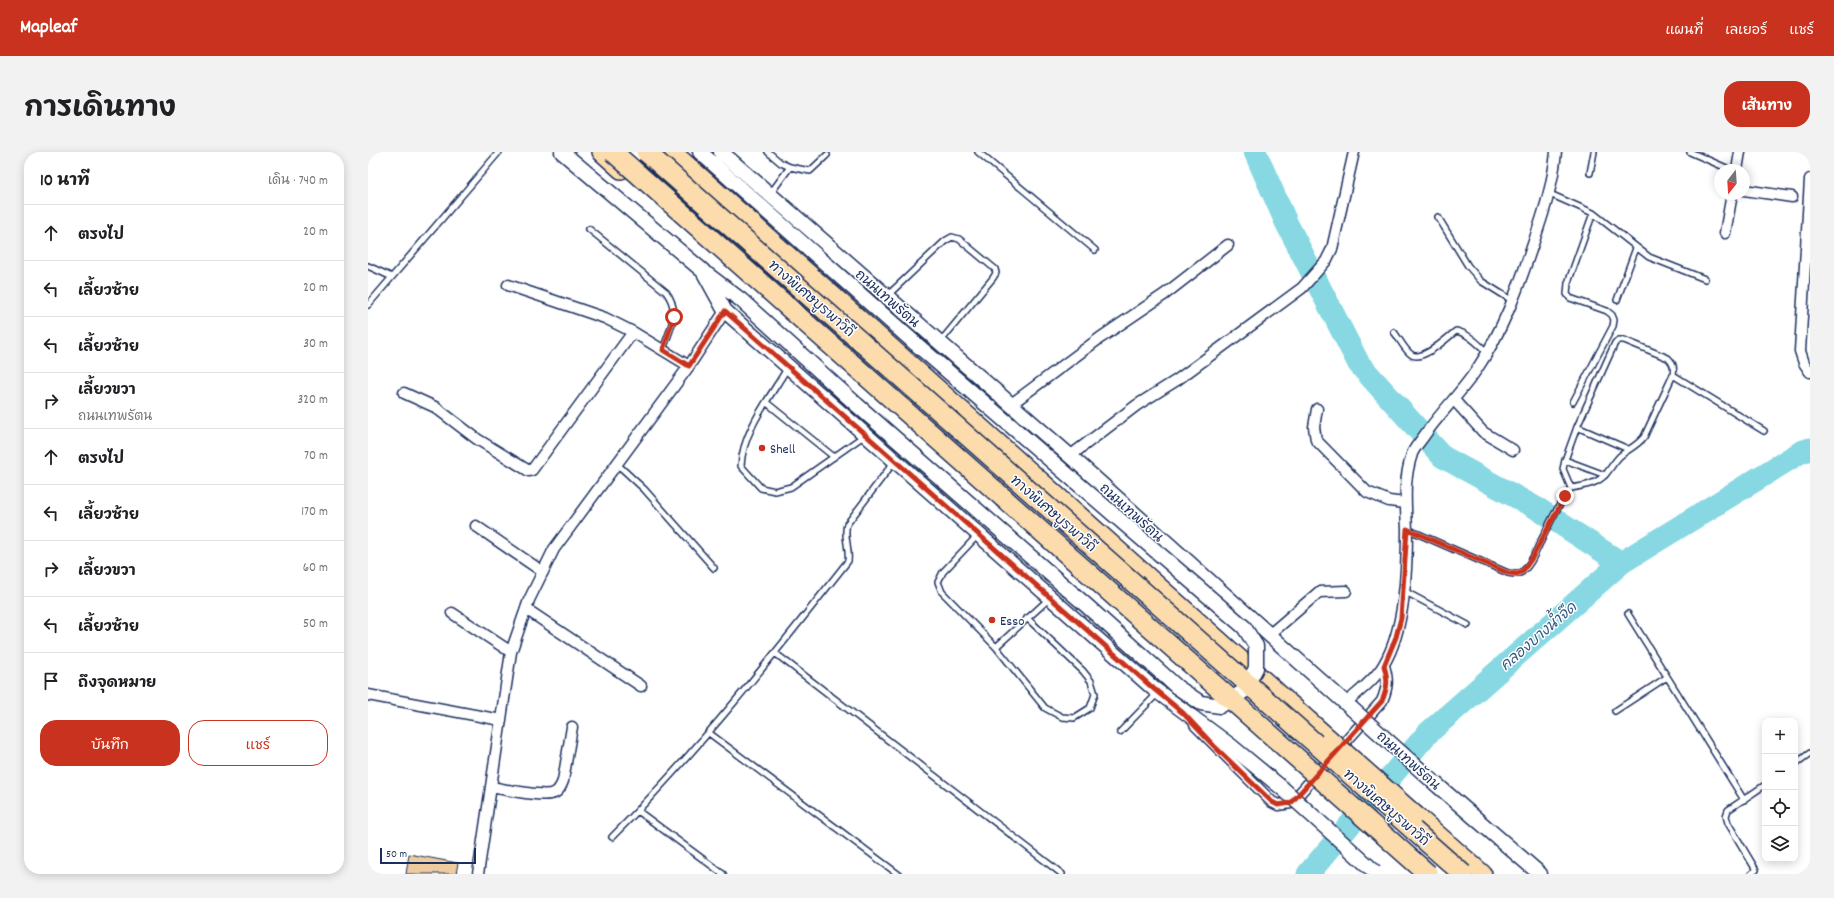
<!DOCTYPE html>
<html lang="th">
<head>
<meta charset="utf-8">
<style>
	:root { --surface:#fff; --page:#f2f2f2; --text:#202124; --muted:#757577; --line:#e0e0e0; --accent:#c8321e }
	body { margin:0; font-family:Dekko,"Playpen Sans Thai",sans-serif; background:var(--page); color:var(--text) }
	.controls { position:absolute; right:12px; bottom:12px; display:grid; overflow:hidden; border-radius:8px; box-shadow:0 2px 10px #0003 }
	.controls button { width:36px; height:36px; display:grid; place-items:center; padding:0; border:0; border-bottom:1px solid var(--line); background:var(--surface); color:var(--text); font:20px sans-serif }
	.compass { position:absolute; left:1346px; top:12px; width:36px; height:36px; border-radius:50%; background:var(--surface); box-shadow:0 2px 10px #0003; rotate:197deg }
	.scale { position:absolute; left:12px; bottom:10px; width:96px; box-sizing:border-box; padding-left:4px; border:2px solid #1b2f5e; border-top:0; font-size:11px; line-height:14px; white-space:nowrap; color:#1b2f5e; -webkit-text-stroke:3px #fff; paint-order:stroke }
	.stop { position:absolute; width:12px; height:12px; margin:-9px; border:3px solid #c8321e; border-radius:50%; background:#fff }
	.stop.end { background:#c8321e; border-color:#fff; box-shadow:0 1px 4px #0008 }
	.list { margin:0; padding:0; list-style:none }
	h2 { display:flex; justify-content:space-between; align-items:center; height:52px; margin:0; padding:0 16px; font-size:17px }
	h2 small { font-size:13px; font-weight:400; color:var(--muted) }
	.list li { display:grid; grid-template-columns:26px 1fr auto; gap:12px; align-items:center; box-sizing:border-box; height:56px; padding:0 16px; border-top:1px solid var(--line) }
	.list b { display:block; font-size:15px; white-space:nowrap }
	.list p { margin:0; font-size:13px; white-space:nowrap; color:var(--muted) }
	.list em { font-size:13px; font-style:normal; color:var(--muted) }
	.actions { display:flex; gap:8px; padding:12px 16px }
	.actions a { flex:1; padding:9px 0; border:1px solid var(--accent); border-radius:16px; text-align:center; font-size:14px; color:var(--accent) }
	.actions .main { background:var(--accent); color:#fff }
	.icon { flex:none; width:22px; height:22px; fill:none; stroke:currentColor; stroke-width:2; stroke-linecap:round; stroke-linejoin:round }
	.map { position:relative; flex:none; width:1442px; height:722px; overflow:hidden; border-radius:16px }
	header { display:flex; align-items:center; gap:24px; box-sizing:border-box; height:56px; padding:0 20px; background:var(--accent); color:#fff }
	header strong { font-size:19px }
	nav { display:flex; gap:22px; margin-inline-start:auto; font-size:14px }
	.intro { display:flex; align-items:center; justify-content:space-between; box-sizing:border-box; height:96px; padding:0 24px }
	h1 { margin:0; font-size:28px }
	.button { padding:10px 18px; border-radius:16px; background:var(--accent); color:#fff; font-size:14px; font-weight:700 }
	main { display:flex; gap:24px; padding:0 24px }
	aside { flex:1; background:var(--surface); border-radius:16px; box-shadow:0 2px 10px #0003 }
	.map>svg:first-child { display:block }
	.lines { fill:none; stroke-linecap:round; stroke-linejoin:round }
	.river { stroke:#87d8e2; stroke-width:23 }
	.building { fill:#eecb9f; stroke:#1b2f5e }
	.service-casing { stroke:#1b2f5e; stroke-width:8 }
	.minor-casing { stroke:#1b2f5e; stroke-width:13 }
	.secondary-casing { stroke:#1b2f5e; stroke-width:17 }
	.trunk-casing { stroke:#1b2f5e; stroke-width:20 }
	.service { stroke:#fff; stroke-width:5 }
	.minor { stroke:#fff; stroke-width:10 }
	.secondary { stroke:#fff; stroke-width:14 }
	.trunk { stroke:#fcdcac; stroke-width:17 }
	.secondary-bridge-casing { stroke:#1b2f5e; stroke-width:17; stroke-linecap:butt }
	.trunk-bridge-casing { stroke:#1b2f5e; stroke-width:20; stroke-linecap:butt }
	.motorway-bridge-casing { stroke:#1b2f5e; stroke-width:22; stroke-linecap:butt }
	.secondary-bridge { stroke:#fff; stroke-width:14 }
	.trunk-bridge { stroke:#fcdcac; stroke-width:17 }
	.motorway-bridge { stroke:#fcdcac; stroke-width:19 }
	.route { stroke:#c8321e; stroke-width:5 }
	.poi-dot { fill:#c8321e; stroke:#fff; stroke-width:1.5 }
	.labels { text-anchor:middle; stroke-width:3; stroke-linejoin:round; paint-order:stroke }
	.street-label { font-size:14px; fill:#1b2f5e; stroke:#fff }
	.poi-label { font-size:14px; fill:#1b2f5e; stroke:#fff; text-anchor:start }
	.water-label { font-size:15px; font-style:italic; fill:#36597f; stroke:#fff }
</style>
</head>
<body>
<header>
<strong>Mapleaf</strong>
<nav><a>แผนที่</a><a>เลเยอร์</a><a>แชร์</a></nav>
</header>
<div class="intro"><h1>การเดินทาง</h1><a class="button">เส้นทาง</a></div>
<main>
<aside>
<h2>10 นาที<small>เดิน · 740 m</small></h2>
<ul class="list">
<li><svg class="icon" aria-label="ahead" viewBox="0 0 24 24"><path d="M12 20V5M6 11l6-6 6 6"/></svg><div><b>ตรงไป</b></div><em>20 m</em></li>
<li><svg class="icon" aria-label="left" viewBox="0 0 24 24"><path d="M17 20v-9H6M10 6l-5 5 5 5"/></svg><div><b>เลี้ยวซ้าย</b></div><em>20 m</em></li>
<li><svg class="icon" aria-label="left" viewBox="0 0 24 24"><path d="M17 20v-9H6M10 6l-5 5 5 5"/></svg><div><b>เลี้ยวซ้าย</b></div><em>30 m</em></li>
<li><svg class="icon" aria-label="right" viewBox="0 0 24 24"><path d="M7 20v-9h11M14 6l5 5-5 5"/></svg><div><b>เลี้ยวขวา</b><p>ถนนเทพรัตน</p></div><em>320 m</em></li>
<li><svg class="icon" aria-label="ahead" viewBox="0 0 24 24"><path d="M12 20V5M6 11l6-6 6 6"/></svg><div><b>ตรงไป</b></div><em>70 m</em></li>
<li><svg class="icon" aria-label="left" viewBox="0 0 24 24"><path d="M17 20v-9H6M10 6l-5 5 5 5"/></svg><div><b>เลี้ยวซ้าย</b></div><em>170 m</em></li>
<li><svg class="icon" aria-label="right" viewBox="0 0 24 24"><path d="M7 20v-9h11M14 6l5 5-5 5"/></svg><div><b>เลี้ยวขวา</b></div><em>60 m</em></li>
<li><svg class="icon" aria-label="left" viewBox="0 0 24 24"><path d="M17 20v-9H6M10 6l-5 5 5 5"/></svg><div><b>เลี้ยวซ้าย</b></div><em>50 m</em></li>
<li><svg class="icon" aria-label="arrive" viewBox="0 0 24 24"><path d="M6 21V4h12l-3 4 3 4H6"/></svg><div><b>ถึงจุดหมาย</b></div></li>
</ul>
<div class="actions"><a class="main">บันทึก</a><a>แชร์</a></div>
</aside>
<div class="map">
<svg width="1442" height="722" viewBox="0 0 1442 722">
	<rect width="100%" height="100%" fill="#fff"/>
	<filter id="ink" filterUnits="userSpaceOnUse"><feTurbulence type="fractalNoise" baseFrequency=".025" numOctaves="2"/><feDisplacementMap in="SourceGraphic" scale="8" xChannelSelector="R" yChannelSelector="G"/><feConvolveMatrix kernelMatrix="1 2 1 2 8 2 1 2 1" color-interpolation-filters="sRGB"/></filter>
	<g filter="url(#ink)">
		<g class="lines">
			<path class="river" d="M887 0 918 70 991 212 1075 305 1170 357 1253 411
				M940 722 1059 582 1253 411 1433 300 1442 297"/>
		</g>
		<path class="building" d="M41 702 90 711 88 722H38Z"/>
		<g class="lines">
			<g class="service-casing">
				<path id="service" d="M400 0 413 11 422 15 402 42
					M610 0 727 98
					M1322 0 1363 18
					M422 15 442 19 459 3
					M1222 21 1226 0
					M1182 42 1225 61 1281 105 1337 127
					M1070 65 1100 114 1113 129 1145 149
					M221 77 298 140C313 160 302 176 295 198
					M0 114 24 125
					M520 143 577 89 584 85 591 87 627 117 628 121 625 126 572 190
					M1249 148 1268 96
					M0 153 131 0
					M1026 180C1031 186 1037 199 1044 203 1055 209 1079 186 1088 179 1100 181 1110 192 1119 200
					M420 215C403 244 374 280 373 314L393 336 407 339 423 335 497 283
					M1305 223 1396 279
					M1205 250 1245 174 1246 168 1244 163 1239 159 1202 146 1199 142 1200 131 1225 61
					M399 251 466 305
					M1197 308 1237 323
					M249 312 276 337 346 416
					M1203 336 1195 317 1197 308 1209 275 1260 297
					M1039 377 1140 421C1145 422 1150 423 1154 420 1164 412 1168 398 1174 387 1182 370 1191 351 1203 336 1216 334 1229 332 1238 322 1243 316 1246 310 1252 304 1260 297 1269 294 1276 285L1305 223C1306 215 1306 212 1300 206L1256 188H1251L1247 191 1209 275
					M610 383 575 420 570 430 574 440 628 495 677 556 694 565 706 566 722 556 727 542 723 529 715 519 659 466
					M1036 439 1100 473
					M1260 462 1376 648
					M628 495 682 446
					M407 501 694 722
					M1247 559 1299 525
					M752 580 789 542
					M341 581 530 722
					M1427 612 1442 601
					M270 659 355 722
					M244 685C330 599 405 504 480 409 482 396 475 384 479 372L526 310
					M1383 722 1388 718 1360 671 1358 664 1360 658 1397 633"/>
			</g>
			<g class="minor-casing">
				<path id="minor" d="M1369 18 1372 0
					M1442 27 1432 199 1436 211 1442 220
					M1376 38 1424 45
					M1357 81 1364 42
					M140 133 237 166 265 180 321 214
					M36 241 67 255 109 287 161 319 164 318 265 180
					M1086 248 1115 280 1145 298
					M642 253 732 186 797 142 860 93
					M949 257 946 275 948 288 999 340 1021 349 1037 351
					M702 304 769 253 809 228 934 136 958 109 964 97 986 0
					M108 374 175 420
					M158 457 273 534
					M84 461 143 500
					M901 483 951 440 978 439
					M0 543 133 568
					M978 551C990 540 1008 527 1016 512 1037 477 1039 418 1039 378 1038 351 1035 329 1044 302 1046 296 1052 290 1056 284 1072 261 1093 241 1109 217 1134 180 1150 137 1164 95 1175 63 1185 33 1188 0
					M827 573 904 650 910 653 923 651 1014 549C1020 535 1020 527 1016 514
					M123 635C136 637 175 646 186 641 191 639 193 634 195 629L204 575
					M110 722 143 500 161 448 186 397 321 214 357 159"/>
			</g>
			<g class="secondary-casing">
				<path id="secondary" d="M194 0 335 119 357 159 786 537 863 594 914 636
					M332 0 548 192
					M353 0 702 304 982 555
					M340 123 373 148 489 253
					M1069 633 1172 722"/>
			</g>
			<g class="trunk-casing">
				<path id="trunk" d="M233 0 253 18
					M305 0 962 587
					M1048 663 1115 722"/>
			</g>
			<use href="#service" class="service"/>
			<use href="#minor" class="minor"/>
			<use href="#secondary" class="secondary"/>
			<use href="#trunk" class="trunk"/>
			<g class="secondary-bridge-casing">
				<path id="secondary-bridge" d="M489 253 719 454 809 535 833 551 852 554 876 539 888 516V494L876 475 548 192
					M982 555 1069 633
					M914 636 1007 720"/>
			</g>
			<g class="trunk-bridge-casing">
				<path id="trunk-bridge" d="M962 587 1048 663"/>
			</g>
			<g class="motorway-bridge-casing">
				<path id="motorway-bridge" d="M245 0 1060 722
					M278 0 1095 722"/>
			</g>
			<use href="#secondary-bridge" class="secondary-bridge"/>
			<use href="#trunk-bridge" class="trunk-bridge"/>
			<use href="#motorway-bridge" class="motorway-bridge"/>
		</g>
	</g>
	<g class="lines" filter="url(#ink)">
		<path class="route" d="M306 165 295 198 321 214 357 159 786 537 815 561 846 594 904 650 910 653 923 651 1014 549C1020 535 1020 527 1016 514L1028 485 1033 466 1039 377 1140 421 1149 422 1154 420 1164 406 1197 344"/>
	</g>
	<g class="poi-dot">
		<circle cx="394" cy="296" r="4"/>
		<circle cx="624" cy="468" r="4"/>
	</g>
	<g class="labels">
		<g class="street-label">
			<text transform="translate(444 146) rotate(41)" y="5">ทางพิเศษบูรพาวิถี</text>
			<text transform="translate(520 146) rotate(41)" y="5">ถนนเทพรัตน</text>
			<text transform="translate(764 360) rotate(42)" y="5">ถนนเทพรัตน</text>
			<text transform="translate(686 361) rotate(41)" y="5">ทางพิเศษบูรพาวิถี</text>
			<text transform="translate(1041 608) rotate(42)" y="5">ถนนเทพรัตน</text>
			<text transform="translate(1019 655) rotate(41)" y="5">ทางพิเศษบูรพาวิถี</text>
		</g>
		<g class="poi-label">
			<text x="402" y="301">Shell</text>
			<text x="632" y="473">Esso</text>
		</g>
		<g class="water-label">
			<text transform="translate(1170 484) rotate(-41)" y="5">คลองบางน้ำจืด</text>
		</g>
	</g>
</svg>
<div class="controls">
<button>+</button>
<button>−</button>
<button><svg class="icon" aria-label="locate" viewBox="0 0 24 24"><circle cx="12" cy="12" r="6"/><path d="M12 2v4M12 18v4M2 12h4M18 12h4"/></svg></button>
<button><svg class="icon" aria-label="layers" viewBox="0 0 24 24"><path d="M12 4l9 5-9 5-9-5zM3 14l9 5 9-5"/></svg></button>
</div>
<svg class="compass" viewBox="-18 -18 36 36"><path d="M0-13l5 13h-10z" fill="#e53935"/><path d="M0 13l5-13h-10z" fill="#757577"/></svg>
<div class="scale">50 m</div>
<div class="stop" style="left:306px;top:165px"></div>
<div class="stop end" style="left:1197px;top:344px"></div>
</div>
</main>
</body>
</html>
